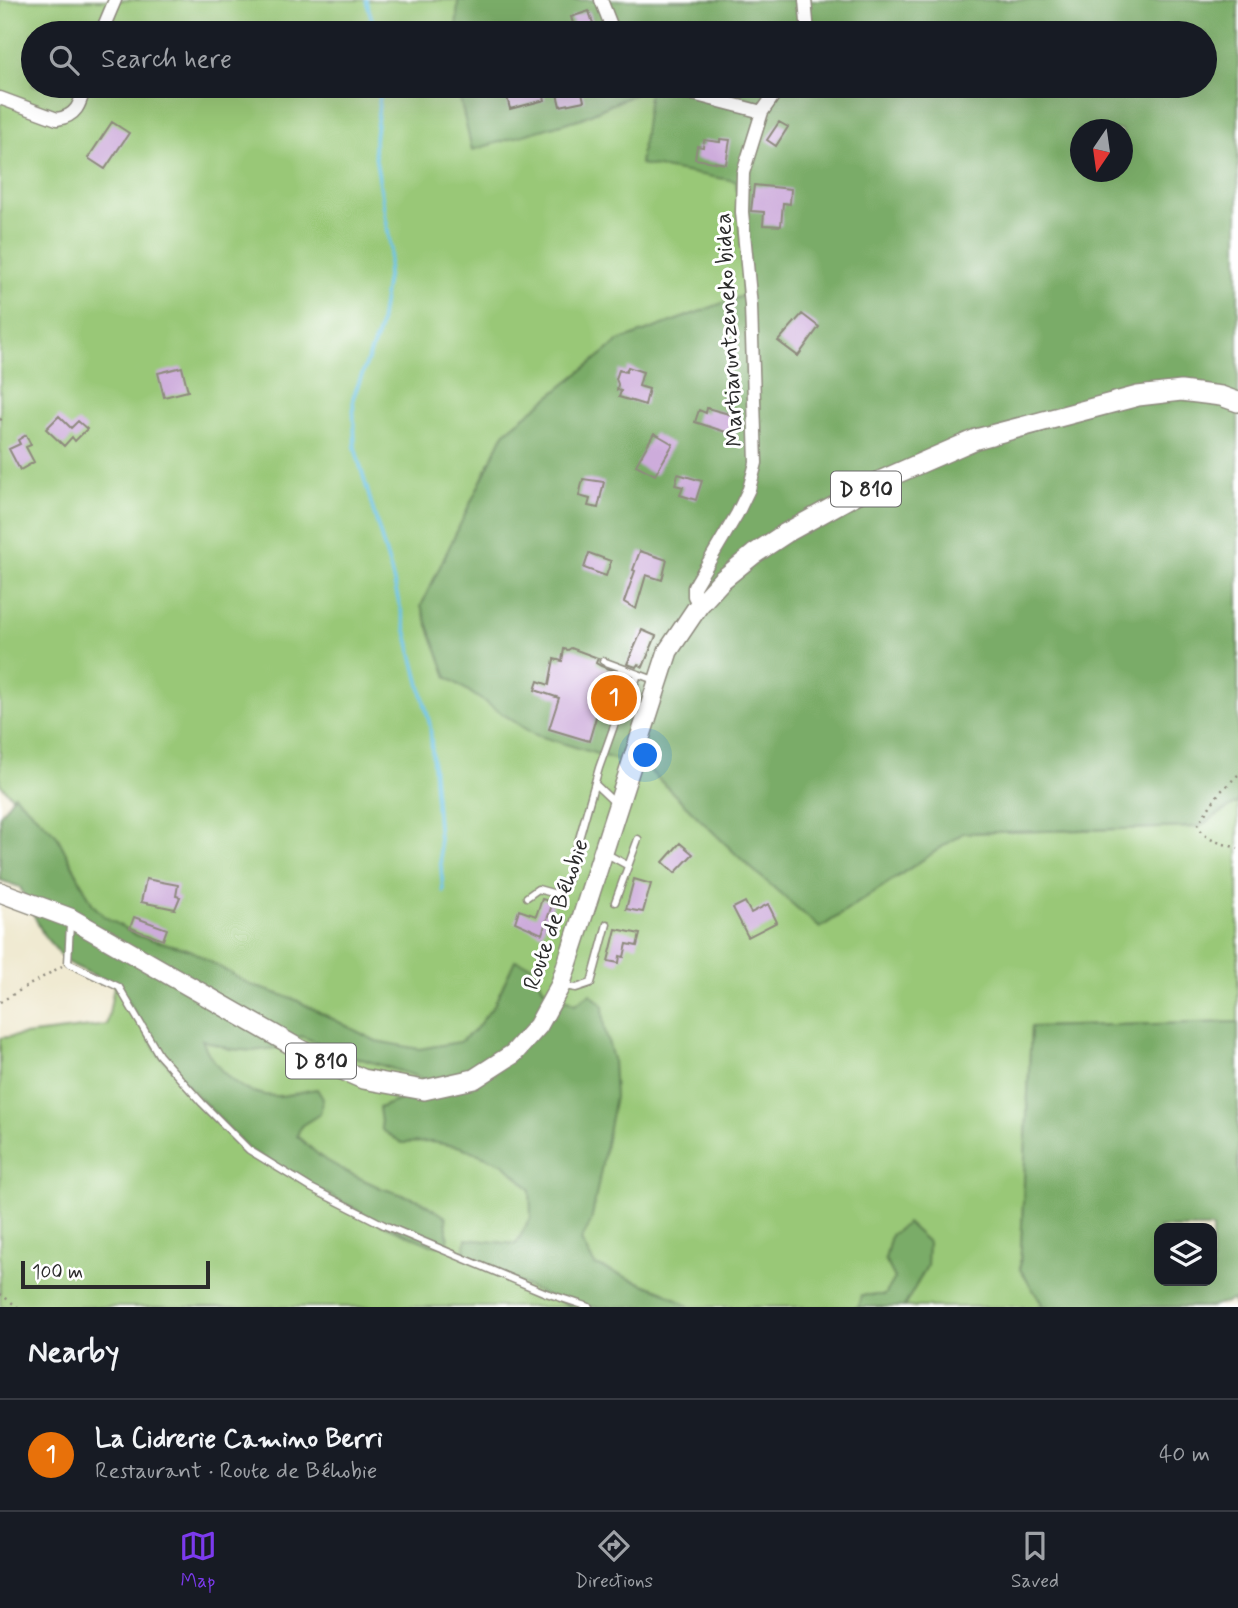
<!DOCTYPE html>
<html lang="en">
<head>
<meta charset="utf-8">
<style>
	:root { --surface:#171b24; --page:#242831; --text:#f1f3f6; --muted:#9ea1a6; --line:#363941; --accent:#7c3aed }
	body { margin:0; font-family:Mynerve,sans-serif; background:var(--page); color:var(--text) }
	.controls { position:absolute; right:21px; bottom:21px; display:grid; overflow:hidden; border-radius:14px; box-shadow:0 7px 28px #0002 }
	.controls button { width:63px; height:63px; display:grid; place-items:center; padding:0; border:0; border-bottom:2px solid var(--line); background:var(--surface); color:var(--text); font:35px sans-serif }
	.compass { position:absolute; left:1070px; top:119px; width:63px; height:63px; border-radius:50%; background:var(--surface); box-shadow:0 7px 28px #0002; rotate:193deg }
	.scale { position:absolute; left:21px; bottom:18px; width:189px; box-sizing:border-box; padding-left:7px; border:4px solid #2b2b2b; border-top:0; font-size:19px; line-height:24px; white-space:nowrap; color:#2b2b2b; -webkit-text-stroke:5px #fff; paint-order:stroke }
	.you { position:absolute; left:646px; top:756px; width:24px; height:24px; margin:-18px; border:5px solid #fff; border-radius:50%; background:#1a73e8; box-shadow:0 0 0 10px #1a73e833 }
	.badge { display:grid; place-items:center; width:46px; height:46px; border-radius:50%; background:var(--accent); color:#fff; font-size:23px; font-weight:700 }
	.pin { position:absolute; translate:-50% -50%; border:4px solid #fff; box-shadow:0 2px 7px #0006 }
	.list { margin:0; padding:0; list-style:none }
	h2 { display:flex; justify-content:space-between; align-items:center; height:91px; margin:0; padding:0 28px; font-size:30px }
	h2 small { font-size:23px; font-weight:400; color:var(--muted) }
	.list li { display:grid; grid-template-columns:46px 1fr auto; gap:21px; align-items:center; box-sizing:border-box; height:112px; padding:0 28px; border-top:2px solid var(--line) }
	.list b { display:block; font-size:26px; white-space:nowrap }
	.list p { margin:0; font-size:23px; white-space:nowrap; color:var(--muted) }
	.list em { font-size:23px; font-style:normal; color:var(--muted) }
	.icon { flex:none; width:38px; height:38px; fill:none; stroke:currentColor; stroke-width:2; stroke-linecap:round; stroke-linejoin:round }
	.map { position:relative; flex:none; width:1238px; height:1307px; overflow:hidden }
	.search { position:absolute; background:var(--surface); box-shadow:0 7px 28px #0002; left:21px; right:21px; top:21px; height:77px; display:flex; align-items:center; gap:18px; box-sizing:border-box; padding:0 24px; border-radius:38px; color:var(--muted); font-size:26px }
	.sheet { height:203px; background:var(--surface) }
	nav { display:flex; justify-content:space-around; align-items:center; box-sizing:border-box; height:98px; border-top:2px solid var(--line); background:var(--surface); font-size:19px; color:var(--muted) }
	nav a { display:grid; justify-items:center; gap:4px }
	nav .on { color:var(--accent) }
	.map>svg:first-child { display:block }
	.green { fill:#99c877; stroke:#627a51; stroke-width:2 }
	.forest { fill:#7aac68; stroke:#526c4a; stroke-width:2; fill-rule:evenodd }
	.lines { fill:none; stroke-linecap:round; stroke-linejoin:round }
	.stream { stroke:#69c2e6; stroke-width:3.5 }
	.building { fill:#cdacdb }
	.service-casing { stroke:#8e8a7e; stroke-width:9 }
	.minor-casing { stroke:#8e8a7e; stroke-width:15 }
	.primary-casing { stroke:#8e8a7e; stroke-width:22 }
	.path { stroke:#8e8a7e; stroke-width:2.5; stroke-dasharray:2 5; stroke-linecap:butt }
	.service { stroke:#fff; stroke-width:6 }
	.minor { stroke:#fff; stroke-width:12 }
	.primary { stroke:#fff; stroke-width:19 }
	.labels { text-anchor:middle; stroke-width:6; stroke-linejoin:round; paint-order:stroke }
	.shield { fill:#fff; stroke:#6b6b6b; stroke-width:2 }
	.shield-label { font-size:21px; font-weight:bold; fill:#2b2b2b }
	.street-label { font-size:23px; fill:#2b2b2b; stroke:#fff }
</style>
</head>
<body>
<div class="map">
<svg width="1238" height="1307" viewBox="0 0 1238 1307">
	<rect width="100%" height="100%" fill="#fff"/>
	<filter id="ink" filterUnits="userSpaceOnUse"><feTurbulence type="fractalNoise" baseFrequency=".0143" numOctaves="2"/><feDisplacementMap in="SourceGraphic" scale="14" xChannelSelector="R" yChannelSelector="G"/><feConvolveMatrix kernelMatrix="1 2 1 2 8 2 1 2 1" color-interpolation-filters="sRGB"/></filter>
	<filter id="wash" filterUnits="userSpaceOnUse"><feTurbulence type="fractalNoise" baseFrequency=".00686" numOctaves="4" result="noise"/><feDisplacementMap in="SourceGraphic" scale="28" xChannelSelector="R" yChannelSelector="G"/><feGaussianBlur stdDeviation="1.57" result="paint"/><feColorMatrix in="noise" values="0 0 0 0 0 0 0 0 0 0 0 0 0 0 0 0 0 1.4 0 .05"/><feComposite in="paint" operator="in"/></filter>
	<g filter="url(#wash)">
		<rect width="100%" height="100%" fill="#f0ead2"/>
		<path class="green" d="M0 0H608L625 33H33V86H675L823 136 820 928 963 833 1198 827 1238 802V1022L1031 1027 1020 1269 1044 1307H0V1038L107 1025 119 958 68 856 0 784Z"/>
		<path class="forest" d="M458 0H1238V802L1198 827 963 833 820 928 743 861 649 770 533 734 447 677 421 606 504 433 619 341 742 296 744 271 736 181 640 164 650 87 582 118 472 150 457 86H1205V33H456ZM1080 130H1122V172H1080Z
			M14 795 56 834 93 905 104 916 138 936 190 950 251 985 294 999 376 1041 419 1049 459 1042 474 1031 494 1005 515 960 533 966 543 988 575 1004 590 994 603 1005 604 1027 613 1059 615 1097 591 1222 581 1241 595 1265 664 1292 690 1307H572L463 1257 466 1239 516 1244 531 1217 530 1189 504 1164 461 1147 431 1142 402 1143 382 1130 379 1108 424 1090 422 1078 346 1054 301 1036 283 1047 253 1051 229 1049 202 1040C214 1070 244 1098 279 1096 291 1096 304 1090 317 1089L323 1099 320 1114 301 1126 297 1136 321 1157 347 1172 381 1188 419 1200 446 1217 448 1244 431 1245 384 1225 249 1150 159 1055 119 987 68 963 44 936 20 887 0 880V815Z
			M1238 1022V1307H1236L1233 1300 1212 1307H1044L1020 1269 1031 1027ZM1159 1228H1212V1281H1159Z
			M907 1223 928 1242 927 1266 904 1307H858L861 1295H885L895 1278 885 1259 891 1235Z"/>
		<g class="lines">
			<path class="stream" d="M366 0 376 33
				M381 86 374 149 391 249 379 331 353 398 355 448 391 571 430 725 443 891"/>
		</g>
		<g id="blocks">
			<path class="building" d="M589 11 596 33H576L571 17Z
				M513 86H541L545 100 510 109 506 93 514 91Z
				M581 88 584 101 560 106 557 94Z
				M112 122 129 133 105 169 88 158Z
				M779 122 788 127 776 146 767 140Z
				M720 139 730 140 726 164 695 159 697 146 703 147 704 140 720 142Z
				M754 185 791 189 790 204 783 203 781 226 763 225 764 212 751 211Z
				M802 314 819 327 798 356 778 341Z
				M182 367 188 391 164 397 158 373Z
				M628 367 643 372 639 386 649 389 645 405 619 397 621 391 617 390 618 384 616 379 619 370 626 372Z
				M707 408 740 417 735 435 695 422 699 410 706 413Z
				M59 416 71 428 78 421 87 429 75 441 72 437 64 446 46 429Z
				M654 433 673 444 655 475 636 465Z
				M26 435 31 445 26 447 34 462 20 470 9 449 20 444 18 440Z
				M678 474 702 481 696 500 680 495 683 487 675 485Z
				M583 479 604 482 598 508 588 506 590 499 579 496Z
				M640 551 667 560 662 580 646 575 636 609 624 602 635 571 633 570Z
				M589 553 611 561 606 576 584 568Z
				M642 630 656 636 643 667 638 664 636 667 627 664Z
				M571 648 598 658 596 663 601 666 631 677 624 699 619 697 617 702 602 697 589 741 549 729 559 698 535 690 538 681 549 685 554 659 562 661 564 649 568 650Z
				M680 843 693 854 675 873 663 862Z
				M146 879 178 885 176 896 180 897 175 909 141 902Z
				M634 879 651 884 643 912 626 909Z
				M542 899 553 902 542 934 515 922 519 910 536 916Z
				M745 902 751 913 768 904 777 922 748 937 733 908Z
				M134 917 167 929 163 940 130 928Z
				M616 929 640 934 637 946 627 944 624 957 620 956 619 963 608 961Z"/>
		</g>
	</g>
	<g filter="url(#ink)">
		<use href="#blocks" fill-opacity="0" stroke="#8e8a7e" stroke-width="2"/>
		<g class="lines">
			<g class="service-casing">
				<path id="service" d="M603 661 638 674
					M595 784 616 804
					M605 853 627 865
					M527 897 538 889 556 894 566 885 599 768 615 723 626 710 638 674 657 681
					M615 902 638 839
					M70 924 68 963 119 987 159 1055 202 1103 249 1150 311 1188 384 1225 546 1293 589 1307
					M564 986 576 988 591 983 607 924"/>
			</g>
			<g class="minor-casing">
				<path id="minor" d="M601 0 614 33
					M805 0 808 33
					M101 33 115 0
					M662 86 762 112
					M0 98 57 119C77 116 80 104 85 86
					M699 605 694 596V587L737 514 749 489 756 463 751 306 742 212 743 173 762 112 780 86"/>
			</g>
			<g class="primary-casing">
				<path id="primary" d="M0 892 70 918 315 1058 363 1079 424 1090 474 1079 513 1054 538 1026 560 986 668 651 699 605 722 580 754 554 786 533 882 480 976 439 1138 396 1181 391 1221 396 1238 402"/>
			</g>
			<path class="path" d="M0 420 3 418
				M1238 775 1219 793 1198 824C1203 841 1222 843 1238 848
				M0 1002 62 966
				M0 1294 18 1307"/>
			<use href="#service" class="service"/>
			<use href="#minor" class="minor"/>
			<use href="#primary" class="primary"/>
		</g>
	</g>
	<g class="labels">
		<g class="shield">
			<rect x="831" y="471.5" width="70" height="35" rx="5"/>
			<rect x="286" y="1043.5" width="70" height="35" rx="5"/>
		</g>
		<g class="shield-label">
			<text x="866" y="496">D 810</text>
			<text x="321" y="1068">D 810</text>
		</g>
		<g class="street-label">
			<text transform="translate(728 330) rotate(-93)" y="8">Martiaruntzeneko bidea</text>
			<text transform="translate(555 914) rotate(-71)" y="8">Route de Béhobie</text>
		</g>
	</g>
</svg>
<div class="controls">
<button><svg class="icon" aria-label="layers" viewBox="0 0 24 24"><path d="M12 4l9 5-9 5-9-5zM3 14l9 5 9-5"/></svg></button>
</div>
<svg class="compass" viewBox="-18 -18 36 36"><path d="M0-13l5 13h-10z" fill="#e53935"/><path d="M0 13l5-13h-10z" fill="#9ea1a6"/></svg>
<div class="scale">100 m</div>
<div class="you"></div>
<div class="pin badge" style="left:614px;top:698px;background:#e8710a">1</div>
<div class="search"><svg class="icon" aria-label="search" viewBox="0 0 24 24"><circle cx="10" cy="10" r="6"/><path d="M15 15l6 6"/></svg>Search here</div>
</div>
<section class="sheet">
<h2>Nearby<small></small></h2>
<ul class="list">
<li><span class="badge" style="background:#e8710a">1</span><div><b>La Cidrerie Camino Berri</b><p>Restaurant · Route de Béhobie</p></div><em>40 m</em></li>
</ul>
</section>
<nav>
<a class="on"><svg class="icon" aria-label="map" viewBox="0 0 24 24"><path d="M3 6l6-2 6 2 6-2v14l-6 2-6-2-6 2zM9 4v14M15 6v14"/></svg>Map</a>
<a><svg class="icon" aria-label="directions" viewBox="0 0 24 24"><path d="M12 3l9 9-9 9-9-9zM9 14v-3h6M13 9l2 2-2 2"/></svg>Directions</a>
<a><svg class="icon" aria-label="saved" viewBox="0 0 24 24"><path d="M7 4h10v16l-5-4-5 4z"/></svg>Saved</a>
</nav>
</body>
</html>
